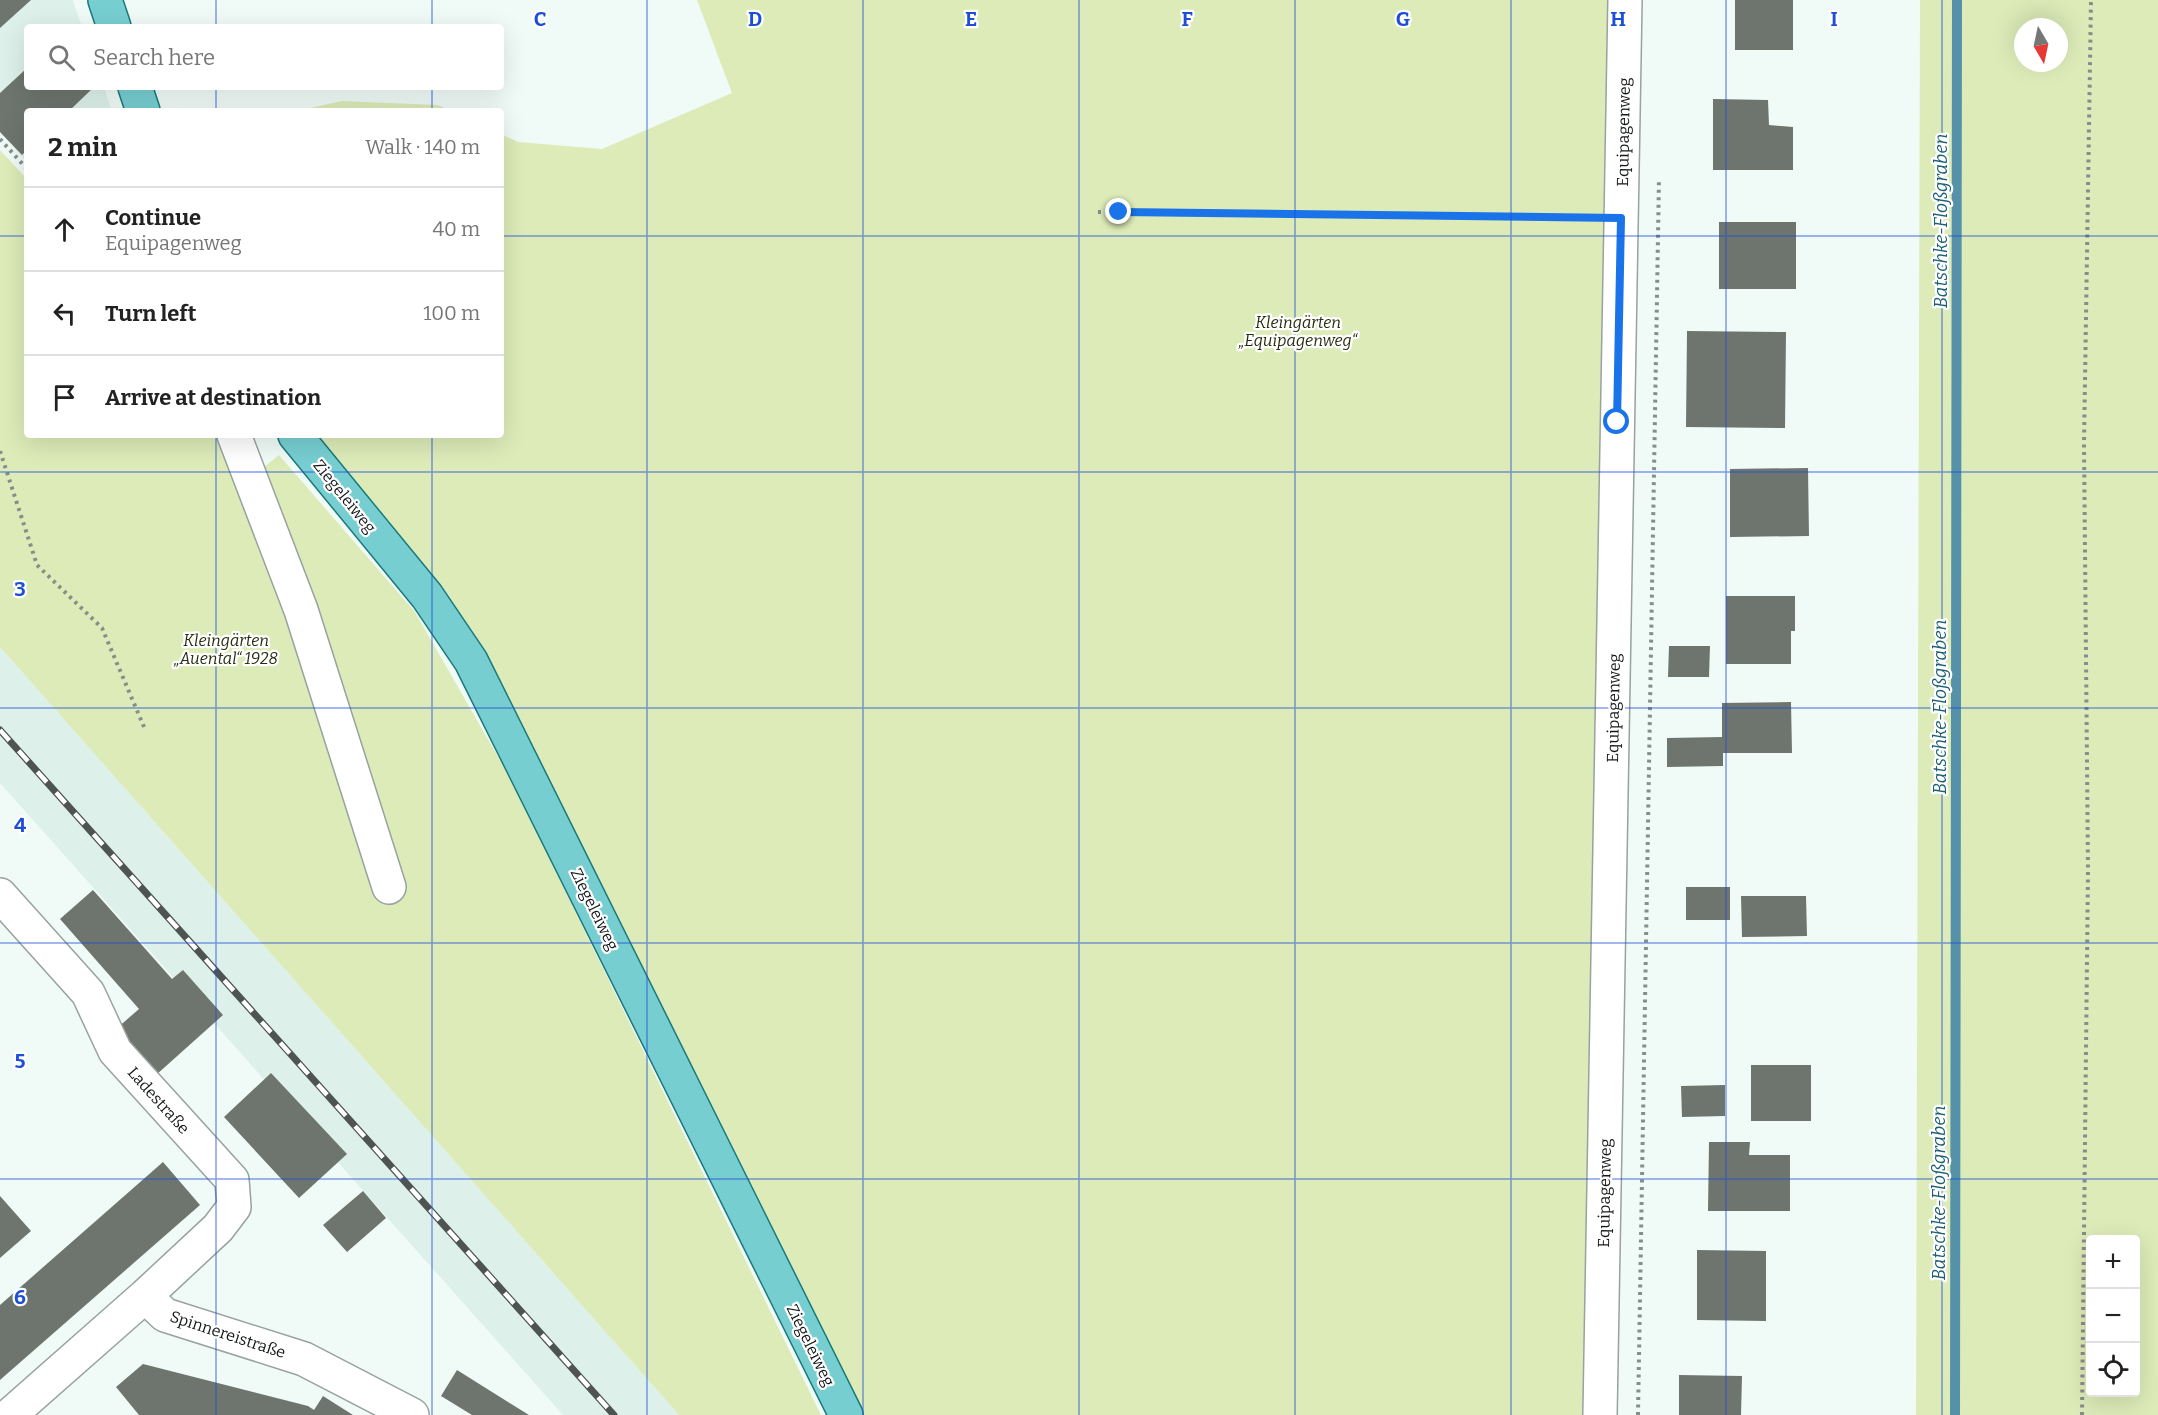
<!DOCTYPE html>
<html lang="en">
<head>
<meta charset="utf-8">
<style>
	:root { --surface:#fff; --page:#f2f2f2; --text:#222; --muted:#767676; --line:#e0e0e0 }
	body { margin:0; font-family:Bitter,serif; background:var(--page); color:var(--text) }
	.controls { position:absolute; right:18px; bottom:18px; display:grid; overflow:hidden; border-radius:6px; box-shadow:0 6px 24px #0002 }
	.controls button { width:54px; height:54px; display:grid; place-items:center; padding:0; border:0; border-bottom:2px solid var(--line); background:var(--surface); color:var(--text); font:30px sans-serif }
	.compass { position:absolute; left:2014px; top:18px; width:54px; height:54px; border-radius:50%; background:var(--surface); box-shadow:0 6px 24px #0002; rotate:171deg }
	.stop { position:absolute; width:18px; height:18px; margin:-14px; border:4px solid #1a73e8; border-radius:50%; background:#fff }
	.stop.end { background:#1a73e8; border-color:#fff; box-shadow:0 2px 6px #0008 }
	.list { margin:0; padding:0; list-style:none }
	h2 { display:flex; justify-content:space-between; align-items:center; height:78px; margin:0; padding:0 24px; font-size:26px }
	h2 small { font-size:20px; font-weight:400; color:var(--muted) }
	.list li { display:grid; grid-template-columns:39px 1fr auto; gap:18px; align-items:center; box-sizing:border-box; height:84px; padding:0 24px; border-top:2px solid var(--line) }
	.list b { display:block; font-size:22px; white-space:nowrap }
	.list p { margin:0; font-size:20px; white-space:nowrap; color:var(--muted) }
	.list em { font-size:20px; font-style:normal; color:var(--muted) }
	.icon { flex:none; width:33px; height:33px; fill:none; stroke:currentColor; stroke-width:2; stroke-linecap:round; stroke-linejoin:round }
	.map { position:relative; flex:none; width:2158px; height:1415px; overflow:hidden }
	.search { position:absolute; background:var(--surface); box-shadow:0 6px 24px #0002; left:24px; top:24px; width:480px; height:66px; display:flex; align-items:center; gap:15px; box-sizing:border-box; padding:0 21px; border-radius:6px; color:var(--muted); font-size:22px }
	.panel { position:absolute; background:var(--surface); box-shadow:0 6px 24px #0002; left:24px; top:108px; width:480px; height:330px; border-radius:6px }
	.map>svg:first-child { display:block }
	.built { fill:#ddf1ea }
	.green { fill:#dcebb8; fill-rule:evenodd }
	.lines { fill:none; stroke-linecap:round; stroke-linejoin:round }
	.stream { stroke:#5592a9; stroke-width:10 }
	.building { fill:#6e756e }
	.minor-casing { stroke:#98a29f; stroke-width:36 }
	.major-casing { stroke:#19797c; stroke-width:36 }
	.path { stroke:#868e8c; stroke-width:4; stroke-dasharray:3 4.5; stroke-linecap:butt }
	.minor { stroke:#fff; stroke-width:33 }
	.major { stroke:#77ced1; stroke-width:33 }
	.rail-casing { stroke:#4e5452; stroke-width:7 }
	.rail { stroke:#fff; stroke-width:4.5; stroke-dasharray:14; stroke-linecap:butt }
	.route { stroke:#1a73e8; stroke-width:8 }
	.grid { fill:none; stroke:#1d4ed8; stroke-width:1.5; stroke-opacity:0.55 }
	.labels { text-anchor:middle; stroke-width:4.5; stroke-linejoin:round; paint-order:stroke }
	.street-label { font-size:16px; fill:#141817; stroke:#fff }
	.park-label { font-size:16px; font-style:italic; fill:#272e10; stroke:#fff }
	.water-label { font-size:18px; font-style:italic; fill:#1c5f76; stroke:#fff }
	.grid-label { font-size:20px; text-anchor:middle; font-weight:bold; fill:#1d4ed8; stroke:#fff; stroke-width:4.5; stroke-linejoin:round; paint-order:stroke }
</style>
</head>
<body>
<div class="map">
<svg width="2158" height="1415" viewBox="0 0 2158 1415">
	<rect width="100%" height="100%" fill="#f0fbf7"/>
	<path class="built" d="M0 0H73L82 27H27V87H104L112 111H27V162L0 132Z
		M0 647 23 673 679 1415H563L0 783Z"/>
	<path class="green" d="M697 0H1625L1600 1415H846L471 661 295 435H501V134L518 142 602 149 732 93Z
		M1920 0H2158V1415H1916ZM2023 27H2059V63H2023ZM2090 1240H2136V1392H2090Z
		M342 101 438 105 451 111H297Z
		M0 150 27 179V435H243L259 471 279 455 415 612 509 776 821 1415H679L0 647Z"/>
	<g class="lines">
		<path class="stream" d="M1955 1415 1957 0"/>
	</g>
	<path class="building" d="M0 0H31L0 28Z
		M1735 0H1793V50H1735Z
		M27 68V87H94L69 111H27V150L22 155 0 132V93Z
		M1713 99 1768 100 1769 125 1793 127V170H1713Z
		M1719 222H1796V289H1719Z
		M1687 331 1786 332 1785 428 1686 427Z
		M1808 468 1809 536 1730 537V469Z
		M1726 596H1795V631H1791V664H1726Z
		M1669 646H1710L1709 677H1668Z
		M1791 702 1792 753H1723V766L1667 767V738L1722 737V703Z
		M1686 887H1730V920H1686Z
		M93 890 172 979 183 970 223 1015 156 1075 116 1029 139 1009 60 919Z
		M1741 896H1806L1807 936 1742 937Z
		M1751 1065H1811V1121H1751Z
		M271 1073 347 1154 299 1198 224 1117Z
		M1725 1085V1116L1682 1117 1681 1086Z
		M1709 1142H1750L1749 1155H1790V1211H1708Z
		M163 1162 200 1205 0 1380V1305Z
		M363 1191 386 1218 347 1252 323 1225Z
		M0 1196 31 1231 0 1258Z
		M1697 1250 1766 1251V1321L1697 1320Z
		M143 1364 308 1406 314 1410 323 1396 353 1415H139L116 1387Z
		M457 1370 529 1415H472L441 1396Z
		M1679 1375 1742 1376 1741 1415H1679Z"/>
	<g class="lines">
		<g class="minor-casing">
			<path id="minor" d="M234 435 301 610 389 887
				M0 895 88 993 115 1051 232 1180 234 1207 218 1228 145 1296 10 1415
				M145 1296 165 1315 304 1359 412 1415
				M1600 1415 1625 0"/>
		</g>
		<g class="major-casing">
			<path id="major" d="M105 0 114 27
				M135 87 143 111
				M295 435 427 596 471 661 846 1415"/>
		</g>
		<path class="path" d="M0 139 27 169
			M1098 212 1586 217
			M0 451 37 565 102 628 144 727
			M1638 1415 1659 178
			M2082 1415 2088 869 2084 444 2091 0"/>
		<use href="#minor" class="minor"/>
		<use href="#major" class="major"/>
		<g class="rail-casing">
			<path id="rail" d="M0 730 614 1415"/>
		</g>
		<use href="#rail" class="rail"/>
	</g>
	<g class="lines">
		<path class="route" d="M1119 212 1621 218 1617 422"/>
	</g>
	<path class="grid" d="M216 0V27M432 0V27M647 0V1415M863 0V1415M1079 0V1415M1295 0V1415M1511 0V1415M1726 0V1415M1942 0V1415M216 87V111M432 87V111M0 236H27M501 236H2158M216 435V1415M432 435V1415M0 472H2158M0 708H2158M0 943H2158M0 1179H2158"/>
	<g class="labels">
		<g class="street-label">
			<text transform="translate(1623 132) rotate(-89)" y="6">Equipagenweg</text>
			<text transform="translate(345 496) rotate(51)" y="6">Ziegeleiweg</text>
			<text transform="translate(1613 708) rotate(-89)" y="6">Equipagenweg</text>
			<text transform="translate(595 909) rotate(64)" y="6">Ziegeleiweg</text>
			<text transform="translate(159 1100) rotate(48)" y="6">Ladestraße</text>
			<text transform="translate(1604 1193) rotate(-89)" y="6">Equipagenweg</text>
			<text transform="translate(228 1334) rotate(18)" y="6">Spinnereistraße</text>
			<text transform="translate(811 1345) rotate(64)" y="6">Ziegeleiweg</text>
		</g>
		<g class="park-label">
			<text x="1298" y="328">Kleingärten<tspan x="1298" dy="18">„Equipagenweg“</tspan></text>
			<text x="226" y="646">Kleingärten<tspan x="226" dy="18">„Auental“ 1928</tspan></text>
		</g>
		<g class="water-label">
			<text transform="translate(1941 221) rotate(-90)" y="6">Batschke‐Floßgraben</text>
			<text transform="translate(1940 707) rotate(-90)" y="6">Batschke‐Floßgraben</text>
			<text transform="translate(1939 1193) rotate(-90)" y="6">Batschke‐Floßgraben</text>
		</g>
	</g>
	<g class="grid-label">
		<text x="540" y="26">C</text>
		<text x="755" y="26">D</text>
		<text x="971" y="26">E</text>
		<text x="1187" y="26">F</text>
		<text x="1403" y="26">G</text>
		<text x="1618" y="26">H</text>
		<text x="1834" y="26">I</text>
		<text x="20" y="596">3</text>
		<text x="20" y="832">4</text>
		<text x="20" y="1068">5</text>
		<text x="20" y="1304">6</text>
	</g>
</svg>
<div class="controls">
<button>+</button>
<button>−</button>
<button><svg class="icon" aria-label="locate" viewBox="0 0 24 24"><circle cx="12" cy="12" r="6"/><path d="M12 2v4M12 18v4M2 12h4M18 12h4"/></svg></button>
</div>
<svg class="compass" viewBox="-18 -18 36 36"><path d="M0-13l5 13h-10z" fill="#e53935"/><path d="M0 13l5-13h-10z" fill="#767676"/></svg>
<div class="stop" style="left:1617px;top:422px"></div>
<div class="stop end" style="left:1119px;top:212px"></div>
<div class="search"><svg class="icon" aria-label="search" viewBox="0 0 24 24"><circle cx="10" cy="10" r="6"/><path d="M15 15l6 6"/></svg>Search here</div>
<section class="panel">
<h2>2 min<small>Walk · 140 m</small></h2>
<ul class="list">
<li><svg class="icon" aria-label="ahead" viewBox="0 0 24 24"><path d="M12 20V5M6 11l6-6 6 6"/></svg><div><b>Continue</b><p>Equipagenweg</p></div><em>40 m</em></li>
<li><svg class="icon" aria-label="left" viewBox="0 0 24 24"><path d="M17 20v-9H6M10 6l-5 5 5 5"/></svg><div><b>Turn left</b></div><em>100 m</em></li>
<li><svg class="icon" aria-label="arrive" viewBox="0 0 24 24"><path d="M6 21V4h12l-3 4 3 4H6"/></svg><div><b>Arrive at destination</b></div></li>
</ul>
</section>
</div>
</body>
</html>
